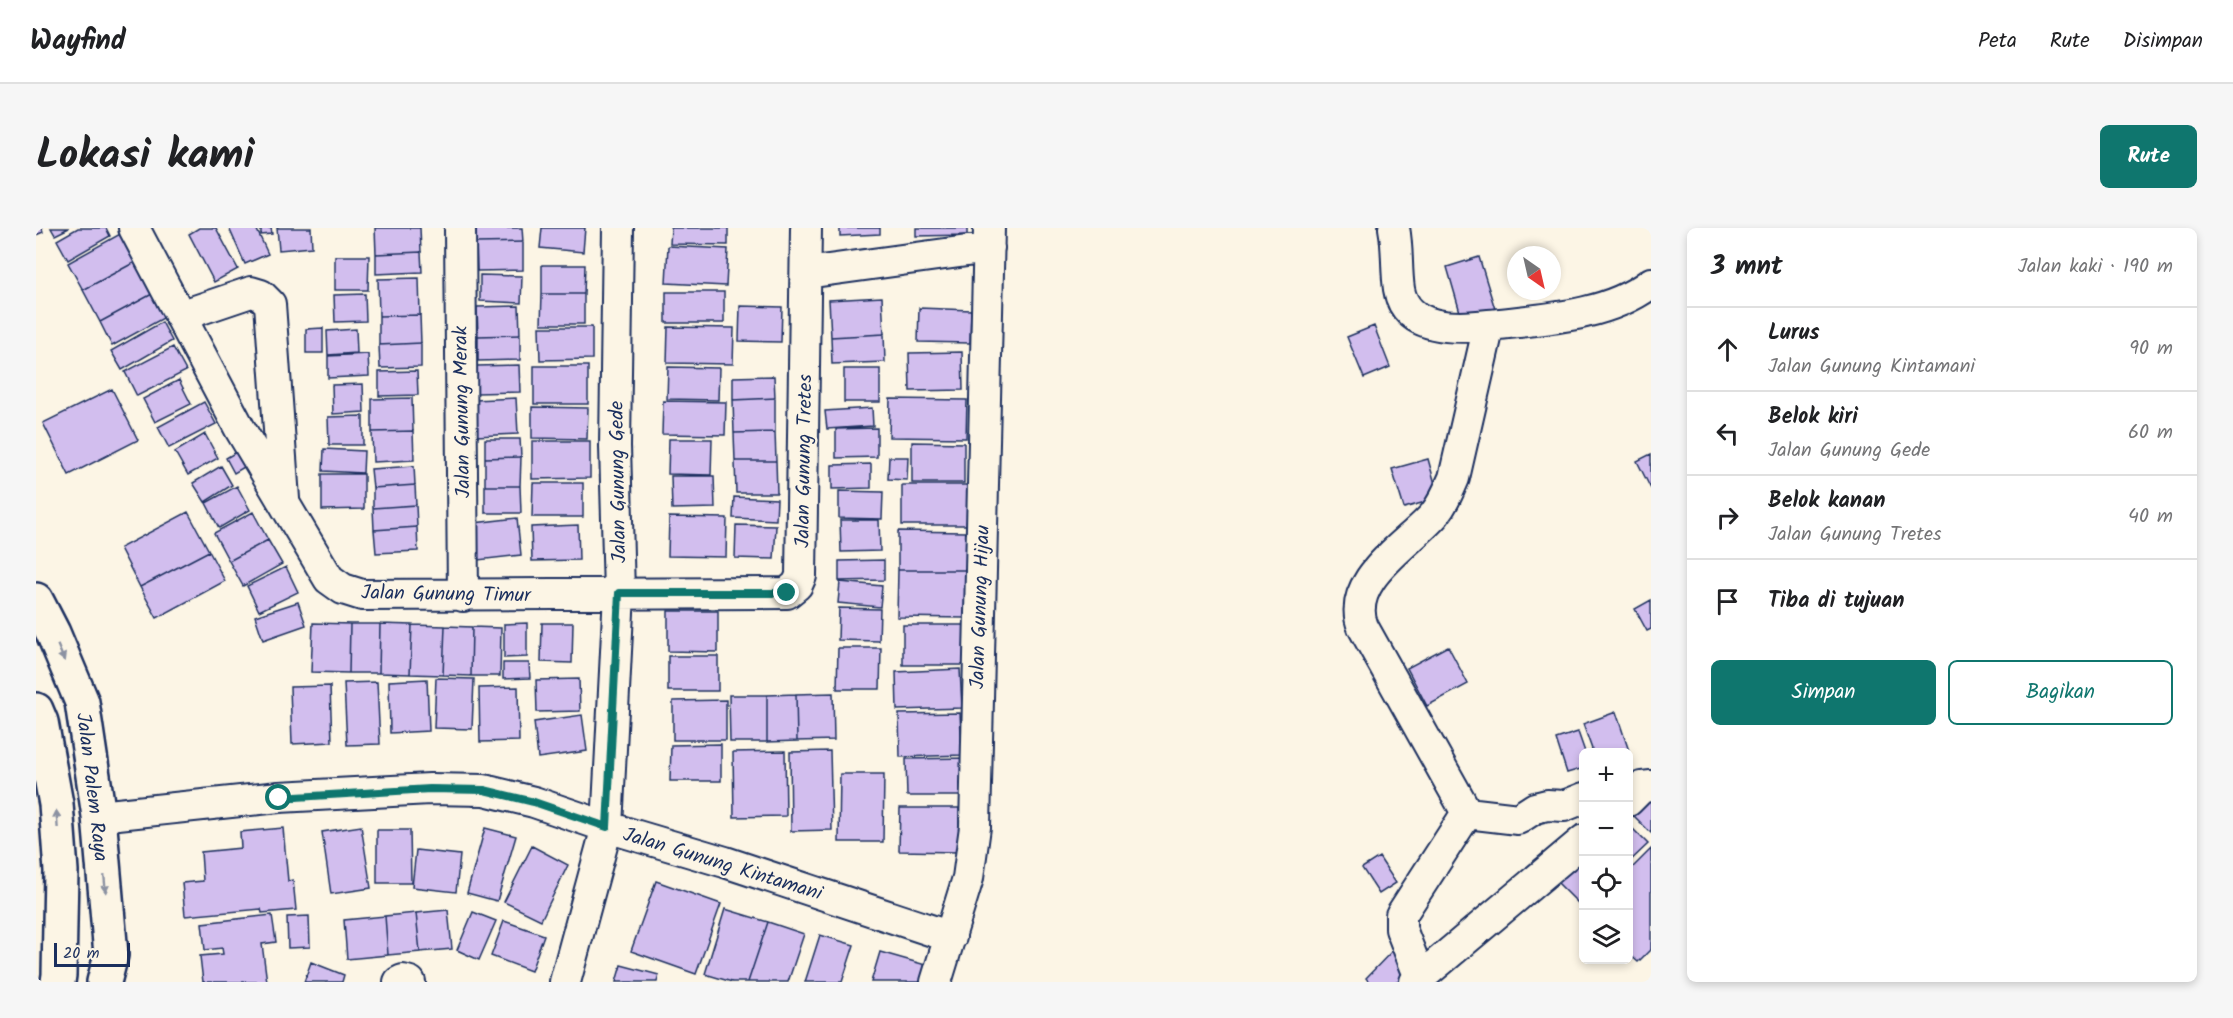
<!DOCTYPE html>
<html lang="id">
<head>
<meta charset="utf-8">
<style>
	:root { --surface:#fff; --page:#f6f6f6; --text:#202124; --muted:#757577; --line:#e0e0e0; --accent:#0f766e }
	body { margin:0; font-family:Kalam,sans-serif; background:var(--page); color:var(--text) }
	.controls { position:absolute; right:18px; bottom:18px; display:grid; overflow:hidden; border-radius:9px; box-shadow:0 3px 9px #0003 }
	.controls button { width:54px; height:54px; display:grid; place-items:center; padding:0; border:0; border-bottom:2px solid var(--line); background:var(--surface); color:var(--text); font:30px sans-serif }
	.compass { position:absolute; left:1471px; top:18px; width:54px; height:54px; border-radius:50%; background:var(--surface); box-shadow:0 3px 9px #0003; rotate:146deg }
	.scale { position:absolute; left:18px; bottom:15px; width:76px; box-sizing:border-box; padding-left:6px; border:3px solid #1b2f5e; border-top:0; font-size:16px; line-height:21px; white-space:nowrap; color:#1b2f5e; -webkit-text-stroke:4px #fcf5e5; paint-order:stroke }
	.stop { position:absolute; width:18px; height:18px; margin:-14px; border:4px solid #0f766e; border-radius:50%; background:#fff }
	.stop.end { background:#0f766e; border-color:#fff; box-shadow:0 2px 6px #0008 }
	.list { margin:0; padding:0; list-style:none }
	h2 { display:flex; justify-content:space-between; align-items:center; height:78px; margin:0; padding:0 24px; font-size:26px }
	h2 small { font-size:20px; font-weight:400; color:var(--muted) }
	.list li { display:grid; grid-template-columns:39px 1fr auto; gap:18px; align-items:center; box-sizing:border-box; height:84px; padding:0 24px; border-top:2px solid var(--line) }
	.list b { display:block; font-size:22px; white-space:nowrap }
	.list p { margin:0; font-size:20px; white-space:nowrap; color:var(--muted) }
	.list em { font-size:20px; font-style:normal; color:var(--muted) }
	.actions { display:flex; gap:12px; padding:18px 24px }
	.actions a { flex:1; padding:14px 0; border:2px solid var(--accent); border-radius:9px; text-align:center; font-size:21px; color:var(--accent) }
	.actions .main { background:var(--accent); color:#fff }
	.icon { flex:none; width:33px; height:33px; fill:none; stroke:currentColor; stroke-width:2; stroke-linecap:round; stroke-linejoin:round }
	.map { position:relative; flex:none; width:1615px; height:754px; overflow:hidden; border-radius:9px }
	header { display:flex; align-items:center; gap:36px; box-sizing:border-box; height:84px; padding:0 30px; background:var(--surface); border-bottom:2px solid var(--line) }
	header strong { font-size:28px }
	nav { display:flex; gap:33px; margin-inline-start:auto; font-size:21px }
	.intro { display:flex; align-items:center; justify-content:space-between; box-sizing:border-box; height:144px; padding:0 36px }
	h1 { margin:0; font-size:42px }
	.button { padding:15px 27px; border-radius:9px; background:var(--accent); color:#fff; font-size:21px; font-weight:700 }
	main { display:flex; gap:36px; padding:0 36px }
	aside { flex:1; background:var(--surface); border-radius:9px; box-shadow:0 3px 9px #0003 }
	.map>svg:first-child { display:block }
	.building { fill:#d2beee; stroke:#1b2f5e; stroke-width:1.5 }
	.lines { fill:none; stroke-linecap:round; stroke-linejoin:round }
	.street-casing { stroke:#1b2f5e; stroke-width:34 }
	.secondary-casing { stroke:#1b2f5e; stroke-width:38 }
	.street { stroke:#fcf5e5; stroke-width:30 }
	.secondary { stroke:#fcf5e5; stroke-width:33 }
	.oneway { fill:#8c92a2 }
	.route { stroke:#0f766e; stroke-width:8 }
	.labels { text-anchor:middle; stroke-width:4.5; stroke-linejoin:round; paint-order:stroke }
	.street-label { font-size:20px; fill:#1b2f5e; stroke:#fcf5e5 }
</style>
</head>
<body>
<header>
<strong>Wayfind</strong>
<nav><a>Peta</a><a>Rute</a><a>Disimpan</a></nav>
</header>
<div class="intro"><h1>Lokasi kami</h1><a class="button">Rute</a></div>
<main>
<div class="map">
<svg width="1615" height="754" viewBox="0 0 1615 754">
	<rect width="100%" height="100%" fill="#fcf5e5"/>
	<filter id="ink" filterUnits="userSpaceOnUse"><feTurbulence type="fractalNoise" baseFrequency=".0167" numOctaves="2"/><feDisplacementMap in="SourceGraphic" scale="12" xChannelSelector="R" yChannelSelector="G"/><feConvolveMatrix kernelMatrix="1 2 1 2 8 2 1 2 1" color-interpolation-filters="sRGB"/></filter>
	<g filter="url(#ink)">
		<path class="building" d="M0 0H6L7 4 0 7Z
			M15 0H33L19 7Z
			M42 0H70L74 8 32 32 21 12Z
			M163 0H180L202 41 178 54 153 6Z
			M193 0H220L232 26 209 36Z
			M225 0H235L236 6 225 7Z
			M241 0H275L276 19 243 22Z
			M339 0H384L385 24 340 26Z
			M440 0H486L487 14 440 15Z
			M506 0H549L547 24 504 20Z
			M635 0H692V17L634 16Z
			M804 0H844V6L804 8Z
			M880 0H931V7L880 8Z
			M86 5 101 33 47 62 32 35Z
			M487 14V42L441 43 440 15Z
			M632 18 692 21 690 58 630 55Z
			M385 24 386 44 340 46V26Z
			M299 28H333L332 62H299Z
			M1443 29 1459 81 1426 91 1411 39Z
			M101 33 118 65 64 94 47 62Z
			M506 37H549L548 66H506Z
			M444 47 486 48 485 75 444 73Z
			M383 50 384 87 343 88 342 51Z
			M630 64H688V95H630Z
			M118 65 131 88 76 118 64 94Z
			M329 66 330 93 299 94 298 67Z
			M506 66H548V96H505Z
			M846 69 848 106 795 109 793 72Z
			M483 78 484 107 442 108 441 79Z
			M704 78 746 79 745 114 703 113Z
			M883 80 935 82 934 115 882 114Z
			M384 87 385 115 343 117V88Z
			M126 94 136 113 86 142 75 123Z
			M1338 98 1354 139 1328 150 1311 109Z
			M503 99H556V131L504 132Z
			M632 99 698 100 697 136 631 135Z
			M287 100V125H270V101Z
			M320 101 321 125 292 127 291 103Z
			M848 106 849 134 796 136 795 109Z
			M484 107V132L442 133V108Z
			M385 115V139L344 140 343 117Z
			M137 119 150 143 101 168 89 144Z
			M926 124 927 162 874 163 873 125Z
			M332 126 333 148 292 150V128Z
			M483 137 484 164 441 165V138Z
			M498 138H552V176H498Z
			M632 139 683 140 682 172 631 171Z
			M808 141H844V174H808Z
			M381 143 382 167 343 168V144Z
			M738 148 739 170 697 172V149Z
			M143 152 155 176 119 194 107 171Z
			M327 156 328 184 297 186 296 157Z
			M76 161 102 212 33 247 7 195Z
			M376 170 377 203 336 204V171Z
			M480 170 482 206 440 208 439 172Z
			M739 170V204L698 205 697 172Z
			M854 171 931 172 930 210 853 209Z
			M627 173 690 174 689 207 626 206Z
			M168 174 180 196 133 220 122 199Z
			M496 179 552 180 551 211 496 210Z
			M836 180 837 198 791 201 789 183Z
			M327 188V217H293L292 189Z
			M841 200V229L800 230V201Z
			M377 203 378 232 337 234 336 204Z
			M739 204 740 233H699L698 205Z
			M169 206 182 230 152 247 139 224Z
			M449 211H484L485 229 449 230Z
			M633 211H676L675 247 632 246Z
			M496 213H554V250L496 251Z
			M876 214 928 215V255H876Z
			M288 221 328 223 327 245 287 243Z
			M202 223 210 238 198 245 190 230Z
			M1615 226V261L1601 233Z
			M485 229 484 258H449V230Z
			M853 229H872L871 252 852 251Z
			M1392 231 1403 270 1368 280 1356 241Z
			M699 233H740L741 265H700Z
			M835 236V260L796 261V237Z
			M185 238 196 257 169 274 157 255Z
			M378 238 379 257 337 260 335 241Z
			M286 246H328V281L286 282Z
			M635 248H678L679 280 636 281Z
			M497 255H547V289H496Z
			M379 257 380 277 337 280V260Z
			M866 257H933V297H866Z
			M201 258 214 282 183 300 170 275Z
			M449 258H484L485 285H449Z
			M803 263 847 264 846 291 803 290Z
			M698 269 741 271 740 292 697 290Z
			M380 277 381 299 338 302 337 280Z
			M152 284 173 323 104 359 84 320Z
			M217 284 232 312 193 333 178 305Z
			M633 289 691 290 690 329 632 328Z
			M481 290 485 327 442 332 438 295Z
			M804 292H843L844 323 805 324Z
			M542 297 543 332 496 333 495 299Z
			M700 297 740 298 738 331 699 330Z
			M381 299 382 323 340 325 338 302Z
			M862 303 930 304V342H862Z
			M232 312 246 336 207 358 193 333Z
			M173 323 189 353 121 390 104 359Z
			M848 332V352L803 353V333Z
			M250 339 262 364 223 383 211 358Z
			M862 342H930L929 390 861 389Z
			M804 354 846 358 844 379 802 375Z
			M1615 372V401L1611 403 1599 381Z
			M262 374 270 397 227 412 219 388Z
			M803 380 844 381 843 413 802 412Z
			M632 383H682V424L632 423Z
			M277 395 314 396 313 445 275 444Z
			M491 395V429L468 430V396Z
			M506 395H537L536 435 505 434Z
			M314 396H344L343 445H313Z
			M344 396 376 397 374 446 343 445Z
			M376 397 409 398 407 447 374 446Z
			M867 397H928V437H867Z
			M409 398 436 399 435 448 407 447Z
			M436 399 465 400 464 448H435Z
			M1412 418 1432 456 1391 478 1371 440Z
			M802 420H845L844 461H801Z
			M632 428H682V463H632Z
			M467 435H493L494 450 467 451Z
			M924 441 926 480 861 482 860 444Z
			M400 450 438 451 436 501 398 500Z
			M391 451 393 503 354 505 353 453Z
			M543 451 544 483 501 484 500 452Z
			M341 454 344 516 311 517 308 455Z
			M294 458 296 514 256 516 254 459Z
			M482 459 483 513 444 514 443 460Z
			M797 465 798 512 761 513 760 466Z
			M760 466 761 513 731 514V467Z
			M693 467H731V514H694Z
			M690 472V512H637V473Z
			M1580 484 1593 523 1588 524H1557L1547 496Z
			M924 485 926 527 864 529 863 486Z
			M546 487 551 523 502 530 498 494Z
			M1542 504 1549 524 1548 540 1531 545 1520 511Z
			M685 516V553H634L635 517Z
			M749 523 750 588 698 589 697 524Z
			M794 523 796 602 755 603 754 524Z
			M932 530V568H871L870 531Z
			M804 546H848L847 614H803Z
			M1615 560V605L1593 583Z
			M864 580H923V624L863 623Z
			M1592 596 1612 616 1592 635Z
			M325 598 335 660 295 666 286 604Z
			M247 600 252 653 257 652 260 682 226 685 225 681 149 688 146 655 167 653 165 624 205 620 204 604Z
			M449 600 480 608 461 673 431 665Z
			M341 602H374L375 655H341Z
			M496 618 532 637 505 692 468 674Z
			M1615 621V721L1602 734 1592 725V644Z
			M380 622 424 627 420 664 376 659Z
			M1548 628V680H1547L1521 654Z
			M1343 629 1360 655 1343 666 1326 640Z
			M620 653 685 676 660 746 595 723Z
			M689 681 732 694 712 754H696L669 746Z
			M412 682 416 721 384 724 380 685Z
			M437 684 460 693 443 732 421 722Z
			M380 685 384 724 352 727 349 688Z
			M236 687 240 714 226 716 231 754H167L164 728 187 726 186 720 169 722 166 695Z
			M273 688 274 719 252 720 251 689Z
			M349 688 352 727 311 731 308 692Z
			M468 693 508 707 495 743 455 728Z
			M732 694 768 706 752 754H712Z
			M784 707 818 717 806 754H769Z
			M1357 722 1377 741 1364 754H1333L1330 750Z
			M844 724 893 738 888 754H835Z
			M275 734 308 747 306 754H268Z
			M585 737 623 747 621 754H580Z"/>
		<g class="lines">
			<g class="street-casing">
				<path id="street" d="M98 0 204 201 293 351 307 361 326 367 751 365 761 357 765 348 770 0
					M424 0 427 368
					M1358 0C1362 20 1360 41 1363 61 1370 103 1420 101 1453 97
					M770 45 953 20
					M144 88 215 64 225 67 234 76 248 271
					M1592 573 1606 559 1615 558
					M1431 585 1482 591 1499 580 1511 577 1528 578 1548 570
					M63 588 243 569 394 561 448 562 498 574 571 599 689 634 915 709
					M1384 750 1365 701V687L1431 585 1327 399C1308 353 1373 316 1398 287 1407 276 1412 264 1418 250L1453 97C1507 91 1571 89 1615 55
					M363 754 367 752 374 754
					M529 754 571 599 583 365 579 218 582 0
					M900 754 932 650 939 599 953 0
					M1379 754 1548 612"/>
			</g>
			<g class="secondary-casing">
				<path id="secondary" d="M0 372 17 405 46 474 63 588 75 727 68 754
					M0 482 5 494 20 576 25 643 23 747 22 754"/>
			</g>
			<use href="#street" class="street"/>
			<use href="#secondary" class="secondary"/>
		</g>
		<defs><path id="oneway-solid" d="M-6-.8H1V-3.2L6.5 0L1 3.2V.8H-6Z" transform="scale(1.5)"/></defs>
		<g class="oneway">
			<use href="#oneway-solid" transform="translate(25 425) rotate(67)"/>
			<use href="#oneway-solid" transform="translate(21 591) rotate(-94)"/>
			<use href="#oneway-solid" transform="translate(69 656) rotate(85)"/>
		</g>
	</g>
	<g class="lines" filter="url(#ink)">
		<path class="route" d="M243 570 394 561 448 562 498 574 571 599 583 365H751"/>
	</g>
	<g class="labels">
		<g class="street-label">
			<text transform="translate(425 184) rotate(-91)" y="7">Jalan Gunung Merak</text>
			<text transform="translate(767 233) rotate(-89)" y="7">Jalan Gunung Tretes</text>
			<text transform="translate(581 254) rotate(-91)" y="7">Jalan Gunung Gede</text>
			<text transform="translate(410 365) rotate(1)" y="7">Jalan Gunung Timur</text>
			<text transform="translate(943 379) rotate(-88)" y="7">Jalan Gunung Hijau</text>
			<text transform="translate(57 559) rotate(83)" y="7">Jalan Palem Raya</text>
			<text transform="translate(687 635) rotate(17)" y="7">Jalan Gunung Kintamani</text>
		</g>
	</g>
</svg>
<div class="controls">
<button>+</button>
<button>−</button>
<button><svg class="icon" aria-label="locate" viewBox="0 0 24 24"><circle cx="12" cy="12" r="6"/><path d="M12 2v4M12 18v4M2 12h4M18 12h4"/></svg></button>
<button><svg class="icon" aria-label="layers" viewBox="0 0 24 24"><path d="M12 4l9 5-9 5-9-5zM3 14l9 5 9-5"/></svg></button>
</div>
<svg class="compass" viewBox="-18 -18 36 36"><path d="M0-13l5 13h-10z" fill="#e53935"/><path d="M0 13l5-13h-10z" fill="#757577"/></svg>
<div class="scale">20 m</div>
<div class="stop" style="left:243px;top:570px"></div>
<div class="stop end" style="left:751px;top:365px"></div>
</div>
<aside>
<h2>3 mnt<small>Jalan kaki · 190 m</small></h2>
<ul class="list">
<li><svg class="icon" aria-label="ahead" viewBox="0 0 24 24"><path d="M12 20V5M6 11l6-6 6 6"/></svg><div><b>Lurus</b><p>Jalan Gunung Kintamani</p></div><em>90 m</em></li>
<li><svg class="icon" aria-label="left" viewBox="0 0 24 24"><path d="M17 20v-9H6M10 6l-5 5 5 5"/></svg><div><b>Belok kiri</b><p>Jalan Gunung Gede</p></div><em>60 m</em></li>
<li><svg class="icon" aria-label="right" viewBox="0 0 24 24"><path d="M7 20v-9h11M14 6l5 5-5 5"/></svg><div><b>Belok kanan</b><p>Jalan Gunung Tretes</p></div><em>40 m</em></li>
<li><svg class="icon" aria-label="arrive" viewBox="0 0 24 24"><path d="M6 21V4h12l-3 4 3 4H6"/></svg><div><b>Tiba di tujuan</b></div></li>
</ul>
<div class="actions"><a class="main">Simpan</a><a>Bagikan</a></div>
</aside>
</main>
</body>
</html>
